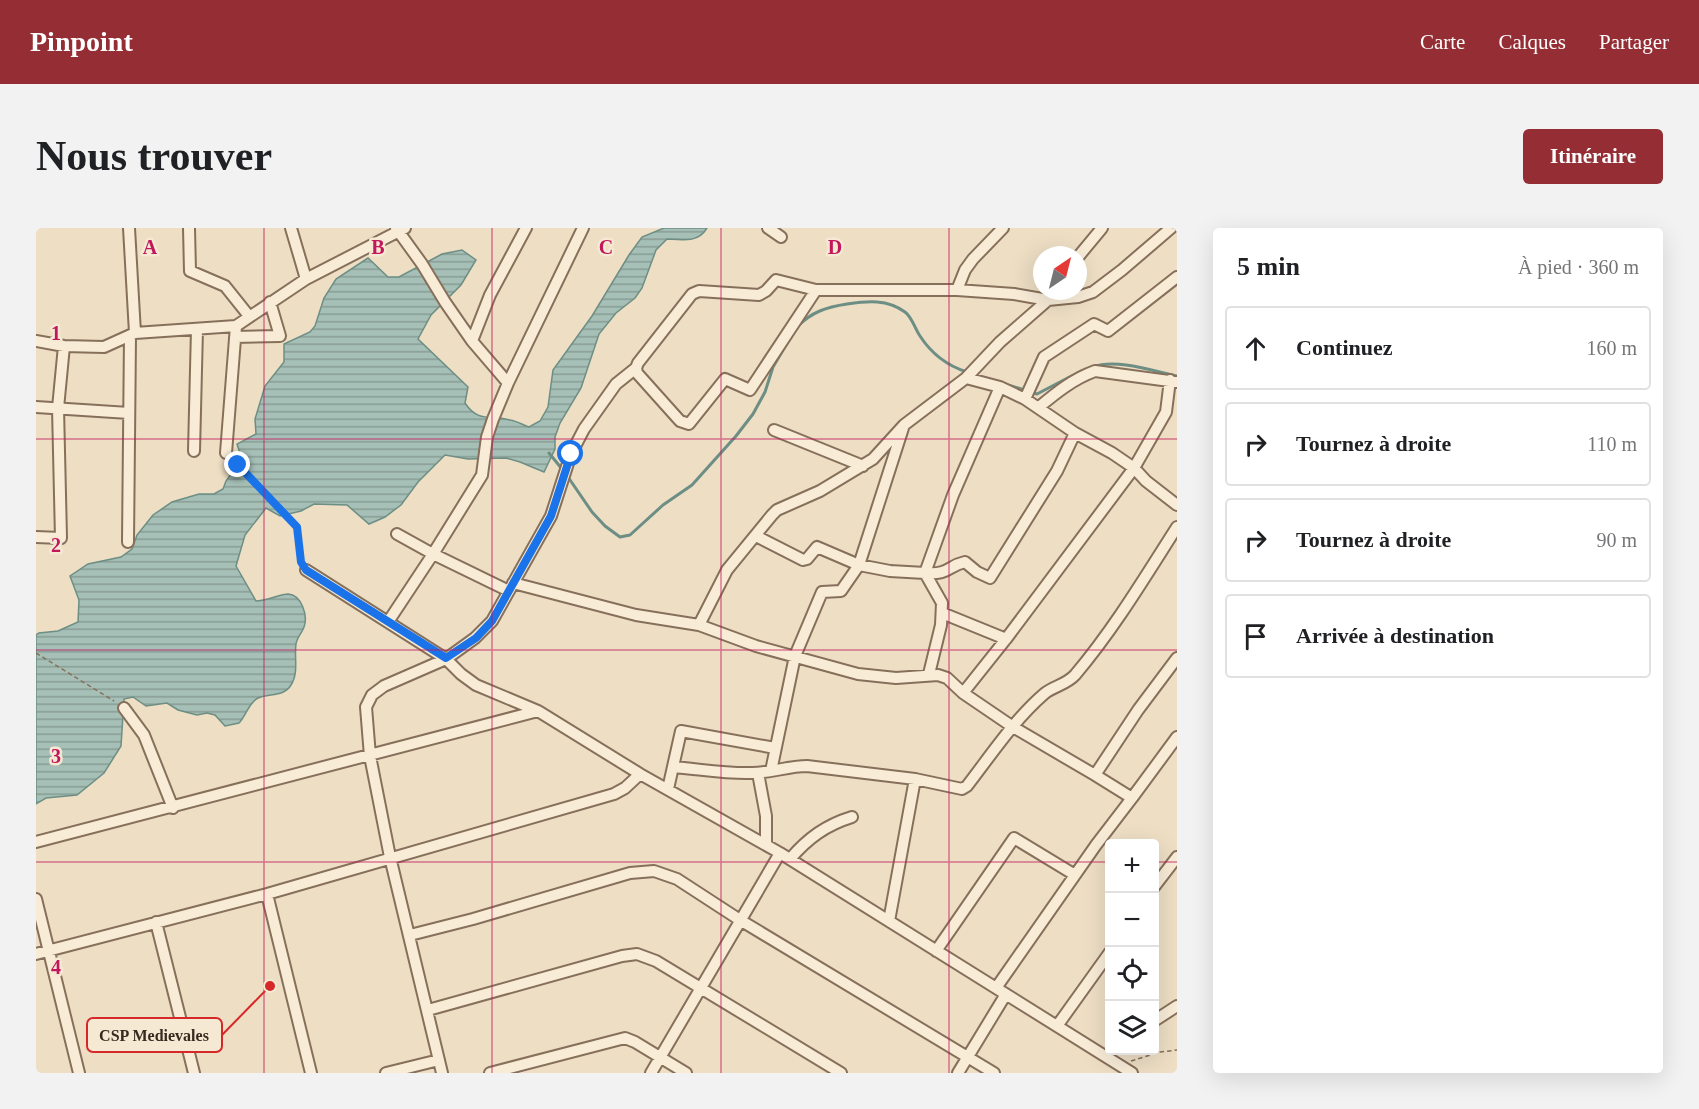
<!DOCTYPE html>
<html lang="fr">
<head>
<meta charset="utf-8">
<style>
	:root { --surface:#fff; --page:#f2f2f2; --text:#202124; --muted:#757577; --line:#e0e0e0; --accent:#952d34 }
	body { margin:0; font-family:Georgia,serif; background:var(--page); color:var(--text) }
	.controls { position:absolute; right:18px; bottom:18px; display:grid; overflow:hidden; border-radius:6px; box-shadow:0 6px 24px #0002 }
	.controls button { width:54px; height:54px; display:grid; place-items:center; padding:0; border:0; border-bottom:2px solid var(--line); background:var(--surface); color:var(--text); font:30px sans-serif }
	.compass { position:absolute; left:997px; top:18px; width:54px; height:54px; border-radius:50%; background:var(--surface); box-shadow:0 6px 24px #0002; rotate:35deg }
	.stop { position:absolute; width:18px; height:18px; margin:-14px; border:4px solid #1a73e8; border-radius:50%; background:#fff }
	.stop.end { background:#1a73e8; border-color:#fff; box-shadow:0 2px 6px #0008 }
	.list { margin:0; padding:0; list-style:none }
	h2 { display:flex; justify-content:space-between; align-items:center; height:78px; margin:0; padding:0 24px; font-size:26px }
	h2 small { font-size:20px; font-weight:400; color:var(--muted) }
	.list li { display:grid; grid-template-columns:39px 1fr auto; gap:18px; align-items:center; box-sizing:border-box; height:84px; margin:0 12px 12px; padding:0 12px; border:2px solid var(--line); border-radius:6px }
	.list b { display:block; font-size:22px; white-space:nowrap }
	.list em { font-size:20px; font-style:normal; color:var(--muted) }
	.icon { flex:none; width:33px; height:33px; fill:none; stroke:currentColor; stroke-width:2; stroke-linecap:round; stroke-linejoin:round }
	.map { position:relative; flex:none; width:1141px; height:845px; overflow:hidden; border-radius:6px }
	header { display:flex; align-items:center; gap:36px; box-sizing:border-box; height:84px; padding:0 30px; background:var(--accent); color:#fff }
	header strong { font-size:28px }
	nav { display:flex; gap:33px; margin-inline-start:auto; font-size:21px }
	.intro { display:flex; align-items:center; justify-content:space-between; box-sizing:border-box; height:144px; padding:0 36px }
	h1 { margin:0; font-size:42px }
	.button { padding:15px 27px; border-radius:6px; background:var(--accent); color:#fff; font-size:21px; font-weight:700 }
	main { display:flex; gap:36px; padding:0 36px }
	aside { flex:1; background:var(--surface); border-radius:6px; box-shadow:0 6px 24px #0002 }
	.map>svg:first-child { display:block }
	.water { fill:url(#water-rules); stroke:#6d8e84; stroke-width:1.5 }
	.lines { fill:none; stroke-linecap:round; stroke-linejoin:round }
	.stream { stroke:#6d8e84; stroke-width:3 }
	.minor-casing { stroke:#87705b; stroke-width:14 }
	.path { stroke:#87705b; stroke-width:1.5; stroke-dasharray:4.5 3; stroke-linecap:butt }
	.minor { stroke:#f8ecd7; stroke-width:10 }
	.route { stroke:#1a73e8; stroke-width:8 }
	.grid { fill:none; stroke:#c2185b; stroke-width:1.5; stroke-opacity:0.55 }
	.grid-label { font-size:20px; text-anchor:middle; font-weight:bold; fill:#c2185b; stroke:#f5e9d4; stroke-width:5; stroke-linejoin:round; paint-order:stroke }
	.leader { fill:none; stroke:#d62828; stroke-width:2 }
	.callout-dot { fill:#d62828; stroke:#f5e9d4; stroke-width:2 }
	.callout { fill:#f5e9d4; stroke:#d62828; stroke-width:2 }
	.callout-label { font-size:16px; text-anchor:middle; font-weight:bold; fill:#38291f }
</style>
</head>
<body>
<header>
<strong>Pinpoint</strong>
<nav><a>Carte</a><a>Calques</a><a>Partager</a></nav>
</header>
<div class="intro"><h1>Nous trouver</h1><a class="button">Itinéraire</a></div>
<main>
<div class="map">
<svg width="1141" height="845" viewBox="0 0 1141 845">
	<defs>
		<pattern id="water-rules" width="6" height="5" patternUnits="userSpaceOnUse" patternTransform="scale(1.5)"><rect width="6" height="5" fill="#a6c0b7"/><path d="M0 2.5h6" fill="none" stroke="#889c94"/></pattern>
	</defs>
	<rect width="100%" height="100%" fill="#eddec4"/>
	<path class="water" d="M628 0H671C662 15 647 12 631 11L620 22 606 60 599 70 580 85 563 106 545 160 524 195 519 209V221L508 244 484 234 470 230 432 231 409 227 382 254 365 277 349 289 333 296 311 277 278 276 265 283 244 288 230 280 209 307 200 338 220 373C229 373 245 366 252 366 266 367 272 388 268 399 266 405 261 409 260 416 258 429 263 445 255 457 248 469 233 465 222 470 213 474 210 488 203 495L189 498 179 487 171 485 161 487 142 482 131 475 110 478 97 469 88 471 85 518 68 545 41 567 10 570 0 576V407L3 405 22 403 42 394 43 372 34 348 52 336 85 329 96 321 101 307 117 287 136 274 163 266H178L187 261 190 253 206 231 201 216 220 206 219 191 229 158 248 134V116L274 104 279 98 288 70 300 51 332 30 352 49H363L406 26 426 22 440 32 425 57 395 87 382 111 432 159 429 175C442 195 455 187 474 192 481 193 487 197 493 199L504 193 512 179 517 142 556 88 593 27 606 9Z"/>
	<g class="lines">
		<path class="stream" d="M761 99C775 84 791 79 811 76 832 73 851 71 869 84 876 89 879 101 884 108 895 125 912 138 931 144
			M1057 139C1079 130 1118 143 1141 148
			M969 156 1001 166 1045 143
			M513 225 526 241
			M532 249 556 284 569 298 584 309 594 307 627 277 656 257 700 208 717 186 729 164 737 139 753 112"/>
		<g class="minor-casing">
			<path id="minor" d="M93 0 99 105
				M153 0 154 43 189 58 213 88
				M255 0 270 51
				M360 0 386 36 409 74 436 113 472 155
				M732 0 745 9
				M1042 29 1066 0
				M780 62 714 162 689 151 653 196 644 193 601 145 600 140 602 135 656 66 663 63 723 67 730 63 740 52 780 62H921L978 66 1012 72 1042 69 1057 64 1086 42 1135 0
				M921 62 929 42 937 31 967 0
				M199 109 244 108 234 74
				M0 113 28 118 68 119 99 105 200 98 270 51 369 0
				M436 113 454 67 490 0
				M964 159 989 171 1039 205 1076 225 1098 240 1110 253 1141 277
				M989 171 1008 129 1058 96 1072 103 1141 49
				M0 179 93 185
				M1003 179C1020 165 1037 151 1059 143L1141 154
				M738 202 827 238
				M158 223 161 101
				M190 225 200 98
				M361 306 397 326 473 363
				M720 308 767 332 771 331 781 319 823 337 867 200
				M0 309 25 310 22 180 28 118
				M92 314 94 109
				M270 342 410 431 425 446 440 457 502 483 604 546 744 625 1096 845
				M889 345C914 347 911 338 929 334L941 344 954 350 1021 243 1039 205
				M889 345 906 375 905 397 893 446
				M477 355 600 387 663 397 691 342 736 287 741 282 784 263 837 231 868 197 930 150 964 114 1012 72 1018 63
				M906 385 970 411
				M352 394 397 326 446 247 451 209 457 191 472 155 547 0
				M663 397 720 418 822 446 860 450 902 447 911 450 927 465 977 499 1059 547 1102 482 1141 430
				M927 465 970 411 1098 240 1130 184 1134 152
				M88 480 108 507 137 580
				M637 539C663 541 690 546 716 545 735 545 752 538 771 538L879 551 926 561 931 558C955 527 978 492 1008 466 1017 458 1030 457 1039 447 1078 401 1109 349 1141 299
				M735 543 759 428 786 364 805 363 823 337 854 343 889 345 917 267 964 159 930 150
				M722 545 730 588V617
				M1059 547 1096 570 1141 509
				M632 561 645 503 739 520
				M0 614 502 483
				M754 631C772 610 790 597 816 589
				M1118 659 1141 629
				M231 666 275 845
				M0 671 43 845
				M853 693 879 551
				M120 694 158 845
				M374 707 437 691 594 645 618 643 641 651 704 692 958 845
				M900 723 978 610 1039 647
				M0 726 231 666 578 566 589 560 604 546
				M960 760 1060 617 1096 570
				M392 782 586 728 601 726 620 733 805 845
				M1118 793 1141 778
				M1021 798 1074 724
				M350 845 403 832
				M406 845 354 629 334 528 330 479 336 467 348 458 410 431 439 410 456 393 515 288 535 226 548 201 580 156 600 140
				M454 845 589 810 599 814 650 845
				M615 845 744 625
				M922 845 970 766"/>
		</g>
		<path class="path" d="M197 232 261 299 265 332
			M0 425 78 473
			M1095 833 1124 824 1141 822"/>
		<use href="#minor" class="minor"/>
	</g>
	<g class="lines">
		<path class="route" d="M202 237 261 299 265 334 270 342 410 430 440 410 456 393 515 288 535 226"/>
	</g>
	<path class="grid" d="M228 0V845M456 0V845M685 0V845M913 0V845M0 211H1141M0 422H1141M0 634H1074M1118 634H1141"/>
	<g class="grid-label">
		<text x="114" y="26">A</text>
		<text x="342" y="26">B</text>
		<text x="570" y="26">C</text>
		<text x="799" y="26">D</text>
		<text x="20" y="112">1</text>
		<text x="20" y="324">2</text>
		<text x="20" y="535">3</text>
		<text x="20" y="746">4</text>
	</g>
	<path class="leader" d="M234 758L186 807"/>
	<circle class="callout-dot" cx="234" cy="758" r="6"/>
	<rect class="callout" x="51" y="790" width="135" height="34" rx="6"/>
	<g class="callout-label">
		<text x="118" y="813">CSP Medievales</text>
	</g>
</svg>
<div class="controls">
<button>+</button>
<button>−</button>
<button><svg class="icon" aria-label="locate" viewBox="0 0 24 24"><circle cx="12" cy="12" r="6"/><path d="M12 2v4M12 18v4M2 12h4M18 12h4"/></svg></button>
<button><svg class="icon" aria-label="layers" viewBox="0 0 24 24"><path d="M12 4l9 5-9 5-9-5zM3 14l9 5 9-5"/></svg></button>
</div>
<svg class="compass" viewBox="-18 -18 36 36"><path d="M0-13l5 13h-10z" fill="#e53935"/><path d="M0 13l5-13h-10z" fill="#757577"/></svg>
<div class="stop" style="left:535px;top:226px"></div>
<div class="stop end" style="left:202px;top:237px"></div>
</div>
<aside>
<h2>5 min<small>À pied · 360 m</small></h2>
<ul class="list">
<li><svg class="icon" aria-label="ahead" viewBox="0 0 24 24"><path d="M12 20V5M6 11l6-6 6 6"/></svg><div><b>Continuez</b></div><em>160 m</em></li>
<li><svg class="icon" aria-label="right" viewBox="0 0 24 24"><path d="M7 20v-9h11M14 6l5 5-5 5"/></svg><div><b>Tournez à droite</b></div><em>110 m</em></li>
<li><svg class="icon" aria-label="right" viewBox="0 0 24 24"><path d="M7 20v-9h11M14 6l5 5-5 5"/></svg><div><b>Tournez à droite</b></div><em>90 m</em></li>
<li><svg class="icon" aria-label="arrive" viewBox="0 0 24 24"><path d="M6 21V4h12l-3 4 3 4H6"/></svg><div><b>Arrivée à destination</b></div></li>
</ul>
</aside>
</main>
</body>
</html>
